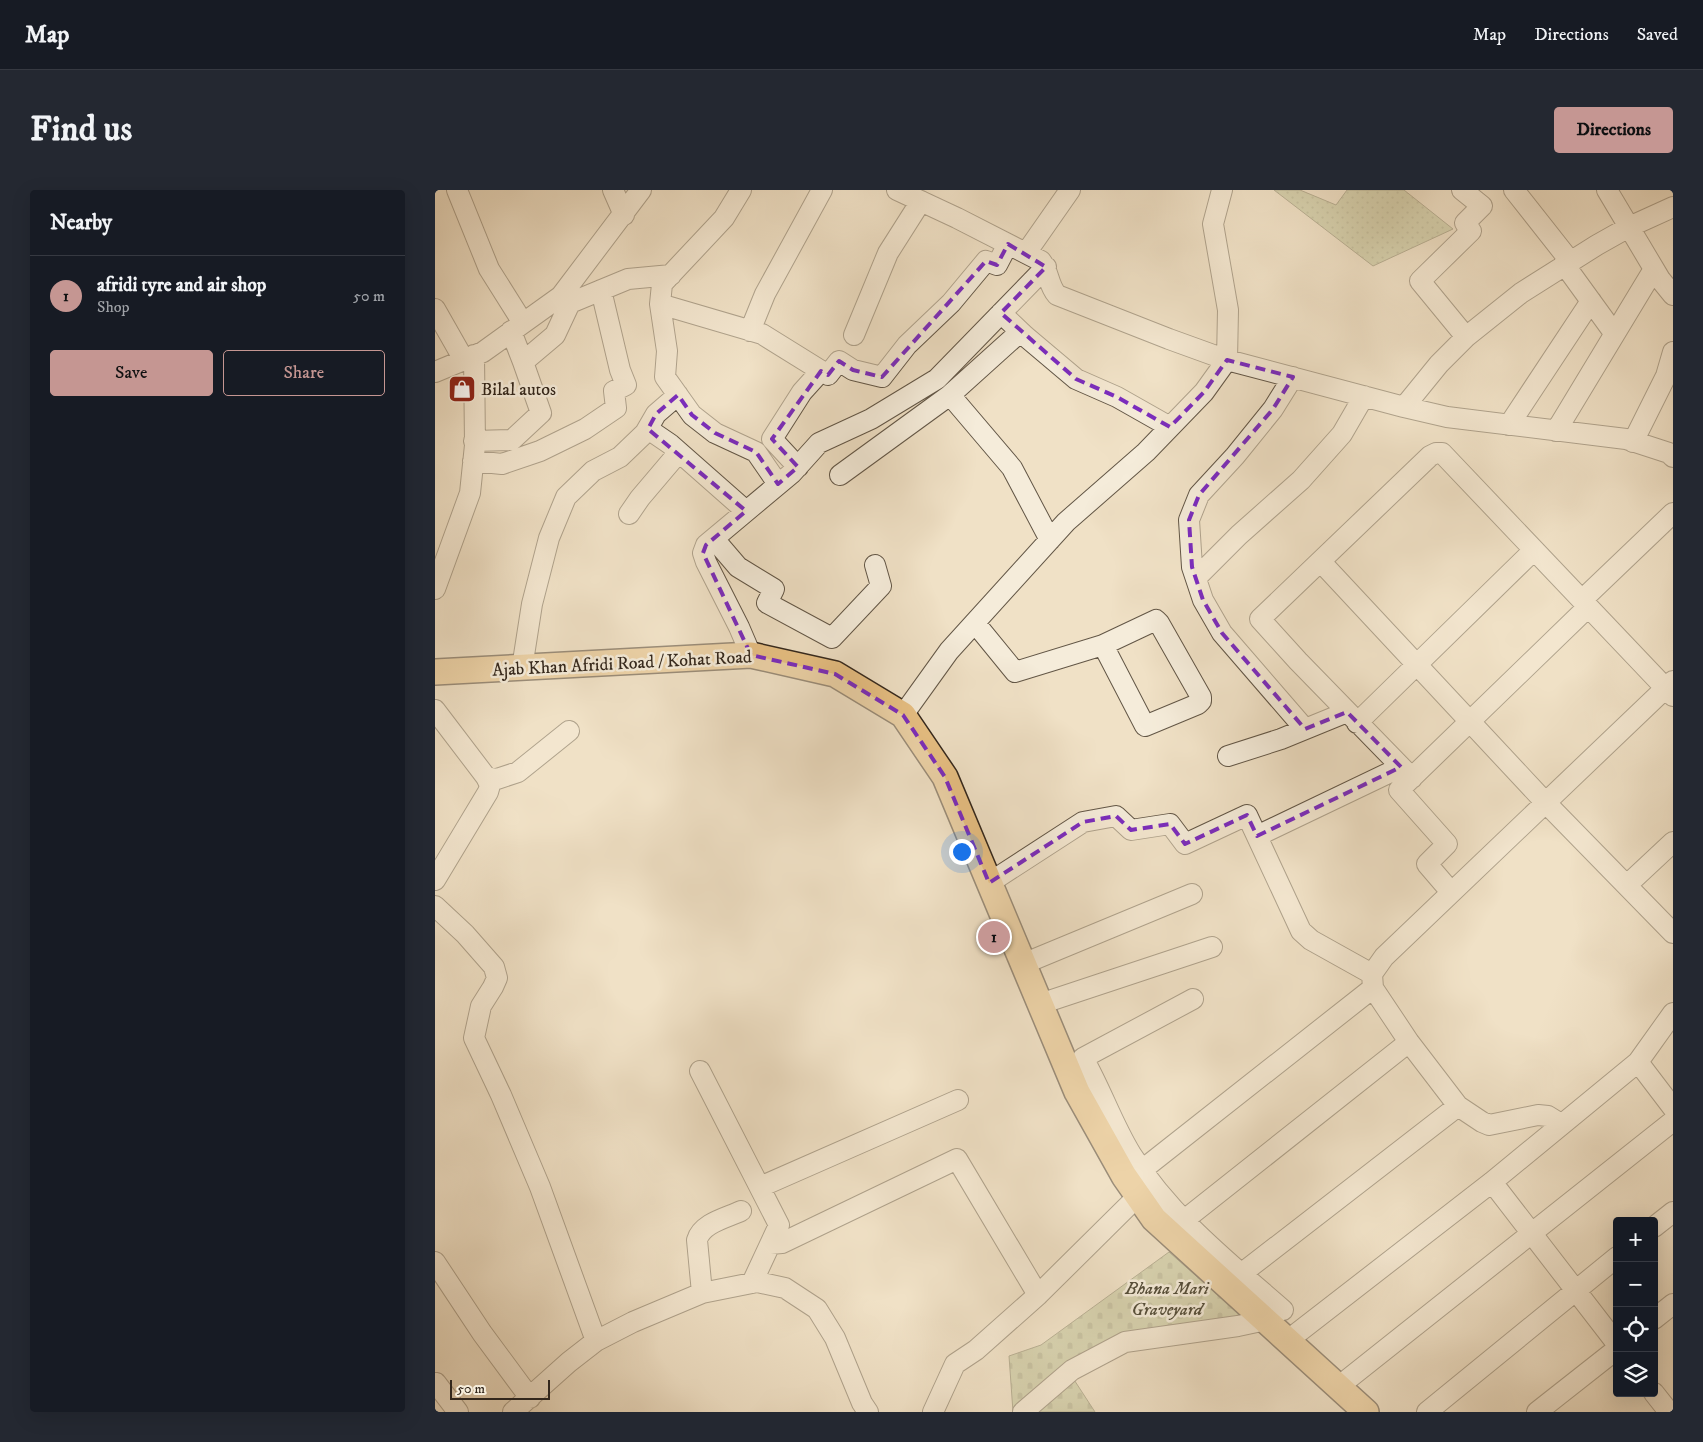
<!DOCTYPE html>
<html lang="en">
<head>
<meta charset="utf-8">
<style>
	:root { --surface:#171b24; --page:#242831; --text:#f1f3f6; --muted:#9ea1a6; --line:#363941; --accent:#c59692 }
	body { margin:0; font-family:"IM FELL DW Pica",serif; background:var(--page); color:var(--text) }
	.controls { position:absolute; right:15px; bottom:15px; display:grid; overflow:hidden; border-radius:5px; box-shadow:0 5px 20px #0002 }
	.controls button { width:45px; height:45px; display:grid; place-items:center; padding:0; border:0; border-bottom:1px solid var(--line); background:var(--surface); color:var(--text); font:25px sans-serif }
	.scale { position:absolute; left:15px; bottom:12px; width:100px; box-sizing:border-box; padding-left:5px; border:2px solid #33271c; border-top:0; font-size:14px; line-height:18px; white-space:nowrap; color:#33271c; -webkit-text-stroke:4px #f5ecda; paint-order:stroke }
	.you { position:absolute; left:526px; top:661px; width:18px; height:18px; margin:-12px; border:4px solid #fff; border-radius:50%; background:#1a73e8; box-shadow:0 0 0 8px #1a73e833 }
	.badge { display:grid; place-items:center; width:32px; height:32px; border-radius:50%; background:var(--accent); color:#111; font-size:16px; font-weight:700 }
	.pin { position:absolute; translate:-50% -50%; border:2px solid #fff; box-shadow:0 1px 5px #0006 }
	.list { margin:0; padding:0; list-style:none }
	h2 { display:flex; justify-content:space-between; align-items:center; height:65px; margin:0; padding:0 20px; font-size:21px }
	h2 small { font-size:16px; font-weight:400; color:var(--muted) }
	.list li { display:grid; grid-template-columns:32px 1fr auto; gap:15px; align-items:center; box-sizing:border-box; height:80px; padding:0 20px; border-top:1px solid var(--line) }
	.list b { display:block; font-size:19px; white-space:nowrap }
	.list p { margin:0; font-size:16px; white-space:nowrap; color:var(--muted) }
	.list em { font-size:16px; font-style:normal; color:var(--muted) }
	.actions { display:flex; gap:10px; padding:15px 20px }
	.actions a { flex:1; padding:11px 0; border:1px solid var(--accent); border-radius:5px; text-align:center; font-size:18px; color:var(--accent) }
	.actions .main { background:var(--accent); color:#111 }
	.icon { flex:none; width:28px; height:28px; fill:none; stroke:currentColor; stroke-width:2; stroke-linecap:round; stroke-linejoin:round }
	.map { position:relative; flex:none; width:1238px; height:1222px; overflow:hidden; border-radius:5px }
	header { display:flex; align-items:center; gap:30px; box-sizing:border-box; height:70px; padding:0 25px; background:var(--surface); border-bottom:1px solid var(--line) }
	header strong { font-size:24px }
	nav { display:flex; gap:28px; margin-inline-start:auto; font-size:18px }
	.intro { display:flex; align-items:center; justify-content:space-between; box-sizing:border-box; height:120px; padding:0 30px }
	h1 { margin:0; font-size:35px }
	.button { padding:12px 22px; border-radius:5px; background:var(--accent); color:#111; font-size:18px; font-weight:700 }
	main { display:flex; gap:30px; padding:0 30px }
	aside { flex:1; background:var(--surface); border-radius:5px; box-shadow:0 5px 20px #0002 }
	.map>svg:first-child { display:block }
	.grass { fill:url(#grass-dots); stroke:#777458 }
	.cemetery { fill:url(#cemetery-stones); stroke:#777458 }
	.lines { fill:none; stroke-linecap:round; stroke-linejoin:round }
	.minor-casing { stroke:#625646; stroke-width:22 }
	.major-casing { stroke:#33271c; stroke-width:28 }
	.minor { stroke:#f5ecda; stroke-width:20 }
	.major { stroke:#e8c083; stroke-width:25 }
	.marked { fill:none; stroke:#7b2cbf; stroke-width:4; stroke-dasharray:10 6; stroke-linejoin:round }
	.labels { text-anchor:middle; stroke-width:5; stroke-linejoin:round; paint-order:stroke }
	.poi-label { font-size:18px; fill:#33271c; stroke:#f5ecda; text-anchor:start }
	.street-label { font-size:18px; fill:#33271c; stroke:#f5ecda }
	.park-label { font-size:18px; font-style:italic; fill:#554e3a; stroke:#f5ecda }
</style>
</head>
<body>
<header>
<strong>Map</strong>
<nav><a>Map</a><a>Directions</a><a>Saved</a></nav>
</header>
<div class="intro"><h1>Find us</h1><a class="button">Directions</a></div>
<main>
<aside>
<h2>Nearby<small></small></h2>
<ul class="list">
<li><span class="badge">1</span><div><b>afridi tyre and air shop</b><p>Shop</p></div><em>50 m</em></li>
</ul>
<div class="actions"><a class="main">Save</a><a>Share</a></div>
</aside>
<div class="map">
<svg width="1238" height="1222" viewBox="0 0 1238 1222">
	<defs>
		<pattern id="grass-dots" width="8" height="8" patternUnits="userSpaceOnUse" patternTransform="scale(1.25)"><rect width="8" height="8" fill="#bbc294"/><path d="M2 2h.1M6 6h.1" fill="none" stroke="#999e78" stroke-width="1.8" stroke-linecap="round"/></pattern>
		<pattern id="cemetery-stones" width="16" height="16" patternUnits="userSpaceOnUse" patternTransform="scale(1.25)"><rect width="16" height="16" fill="#bbc294"/><path d="M2 7V4a2 2 0 0 1 4 0v3zM10 15v-3a2 2 0 0 1 4 0v3z" fill="#999e78"/></pattern>
	</defs>
	<rect width="100%" height="100%" fill="#f0e1c6"/>
	<filter id="stains"><feTurbulence type="fractalNoise" baseFrequency=".004" numOctaves="4"/><feColorMatrix values="0 0 0 0 .2 0 0 0 0 .09 0 0 0 0 .02 0 0 0 .5 -.17"/></filter>
	<radialGradient id="worn" r=".72"><stop offset=".6" stop-color="#630" stop-opacity="0"/><stop offset="1" stop-color="#630" stop-opacity=".3"/></radialGradient>
	<path class="grass" d="M839 0H865L901 15 912 0H969L1018 39 938 76Z"/>
	<path class="cemetery" d="M734 1062 820 1138 690 1152 634 1182 660 1222H578L574 1166 606 1155Z"/>
	<g class="lines">
		<g class="minor-casing">
			<path id="minor" d="M22 0 54 79 88 133
				M178 0 189 25
				M306 0 289 28 227 94 225 114 327 144 393 185 404 171 418 180 447 187 472 155 516 113 551 71 562 75 573 54
				M462 0 522 28 606 71C614 81 613 95 622 105L734 149 792 170 969 217 1012 227 1191 249 1234 263 1238 267
				M1027 0 1047 16 1030 33 1036 41 985 91 1031 147
				M1079 0 1135 71
				M1172 0 1225 89 1238 105
				M591 63 635 0
				M1129 74 1179 143
				M225 114 232 161 230 187 257 225 280 243 321 262 343 294
				M0 119 29 170
				M566 123 590 146 641 189 682 207 735 237
				M76 141 88 172 120 145 135 113 193 89 236 85
				M315 141 330 104 387 0
				M419 145 453 63 486 11
				M0 182 48 162 126 106 206 0
				M858 187 838 219 800 266 764 305 754 330 757 377 768 410 787 443 870 539
				M515 205 585 142
				M969 217 1004 174 1031 147 1086 103 1162 55 1194 37 1238 17
				M1074 235 1156 111
				M213 239 235 254 311 321
				M1121 241 1219 79
				M39 251 77 250 106 223 88 172
				M1198 252 1231 186 1238 162
				M38 271 67 274 105 261 150 239 181 218 179 201 191 195 185 180 166 100
				M363 277 337 249 367 202 386 181
				M405 285 515 205 577 278 615 350
				M194 324 205 308 244 262
				M279 349 303 377 339 399 332 413 397 448 446 396 440 375
				M886 372 1110 612 1238 743
				M761 388 804 345 866 290 907 244 929 206
				M0 399 35 303 40 255 39 165
				M1147 410 1238 323
				M540 433 580 482 668 455 710 536 763 514 766 511V507L724 433 721 430 668 455
				M316 465 304 437 271 372 268 363 271 355 357 283 384 253 436 229 502 189 611 77
				M87 478 97 414 114 348 131 307 158 281 185 267 210 243 221 224 243 205
				M0 520 51 587 55 595 53 602 0 690
				M468 525 514 461 631 332 711 262 769 202 792 170 793 120 778 34 787 0
				M922 533 1099 360
				M793 566 846 549 912 522
				M51 587 62 589 83 582 134 541
				M977 588 863 471 825 429 995 266 1001 263H1007L1238 506
				M822 646 966 577
				M554 693 648 632 681 626 696 640 735 634 750 654 812 625 866 741 876 750 937 784
				M1192 695 1238 652
				M1016 702 992 674 1012 654 964 600 1153 417
				M0 716 30 744 59 777 62 788 58 797 46 816 39 848 66 905 105 997 161 1151
				M588 774 757 704
				M758 809 648 868C666 899 677 933 696 964 735 1026 793 1072 848 1120
				M605 814 777 757
				M1203 872 1238 918
				M265 881 344 1035 317 1093
				M1126 934 1113 926 1103 925 1054 935 1047 932 1023 916 974 852 938 798 937 784 949 767 1238 491
				M707 980 938 798
				M1057 992 1182 1154
				M325 997 523 910
				M748 1031 974 852
				M1219 1037 1238 1022
				M335 1054 347 1053 522 969 603 1105
				M0 1072 47 1143 95 1208
				M806 1084 1023 916
				M267 1103 262 1050C267 1033 291 1028 306 1021
				M1219 1129 1238 1114
				M852 1151 1057 992 1203 872 1238 823
				M1 1193 23 1222
				M903 1197 1238 931
				M1219 1203 1234 1222
				M78 1222 134 1172 161 1151 198 1132 267 1103 322 1092 350 1098 382 1119 400 1148 427 1213 433 1222
				M498 1222 520 1174 541 1160 603 1105 703 1006
				M588 1222 637 1180 690 1152 803 1136 831 1130
				M992 1222 1182 1067
				M1102 1222 1182 1159"/>
		</g>
		<g class="major-casing">
			<path id="major" d="M0 482 316 465 400 484 468 525 510 587 642 902 689 986 719 1029 931 1222"/>
		</g>
		<use href="#minor" class="minor"/>
		<use href="#major" class="major"/>
	</g>
	<path d="M0 0H1238V1222H0ZM573 54 611 77 566 123 641 189 682 207 735 237 769 202 792 170 858 187 838 219 764 305 754 330 757 377 768 410 787 443 870 539 912 522 966 577 822 646 812 625 750 654 735 634 696 640 681 626 648 632 554 693 510 587 468 525 400 484 316 465 268 363 271 355 311 321 213 239 221 224 243 205 257 225 280 243 321 262 343 294 363 277 337 249 386 181 393 185 404 171 418 180 447 187 551 71 562 75Z" fill="#f0e1c6" fill-opacity=".55" fill-rule="evenodd"/>
	<path class="marked" d="M573 54 611 77 566 123 641 189 682 207 735 237 769 202 792 170 858 187 838 219 764 305 754 330 757 377 768 410 787 443 870 539 912 522 966 577 822 646 812 625 750 654 735 634 696 640 681 626 648 632 554 693 510 587 468 525 400 484 316 465 268 363 271 355 311 321 213 239 221 224 243 205 257 225 280 243 321 262 343 294 363 277 337 249 386 181 393 185 404 171 418 180 447 187 551 71 562 75Z"/>
	<defs>
		<g id="shop-square" transform="scale(1.4375)"><rect x="-9" y="-9" width="18" height="18" rx="4" fill="#8f2418" stroke="#f5ecda"/><path d="M-5-2.5h2.3a2.7 3.5 0 0 1 5.4 0H5L5.5 6h-11ZM-1.5-2.5h3a1.5 2.3 0 0 0-3 0Z" fill="#fff"/></g>
	</defs>
	<g fill-rule="evenodd">
		<use href="#shop-square" x="27" y="199"/>
	</g>
	<g class="labels">
		<g class="poi-label">
			<text x="46" y="205">Bilal autos</text>
		</g>
		<g class="street-label">
			<text transform="translate(187 473) rotate(-3)" y="6">Ajab Khan Afridi Road / Kohat Road</text>
		</g>
		<g class="park-label">
			<text x="732" y="1104">Bhana Mari<tspan x="732" dy="21">Graveyard</tspan></text>
		</g>
	</g>
	<rect width="100%" height="100%" filter="url(#stains)"/>
	<rect width="100%" height="100%" fill="url(#worn)"/>
</svg>
<div class="controls">
<button>+</button>
<button>−</button>
<button><svg class="icon" aria-label="locate" viewBox="0 0 24 24"><circle cx="12" cy="12" r="6"/><path d="M12 2v4M12 18v4M2 12h4M18 12h4"/></svg></button>
<button><svg class="icon" aria-label="layers" viewBox="0 0 24 24"><path d="M12 4l9 5-9 5-9-5zM3 14l9 5 9-5"/></svg></button>
</div>
<div class="scale">50 m</div>
<div class="you"></div>
<div class="pin badge" style="left:559px;top:747px">1</div>
</div>
</main>
</body>
</html>
